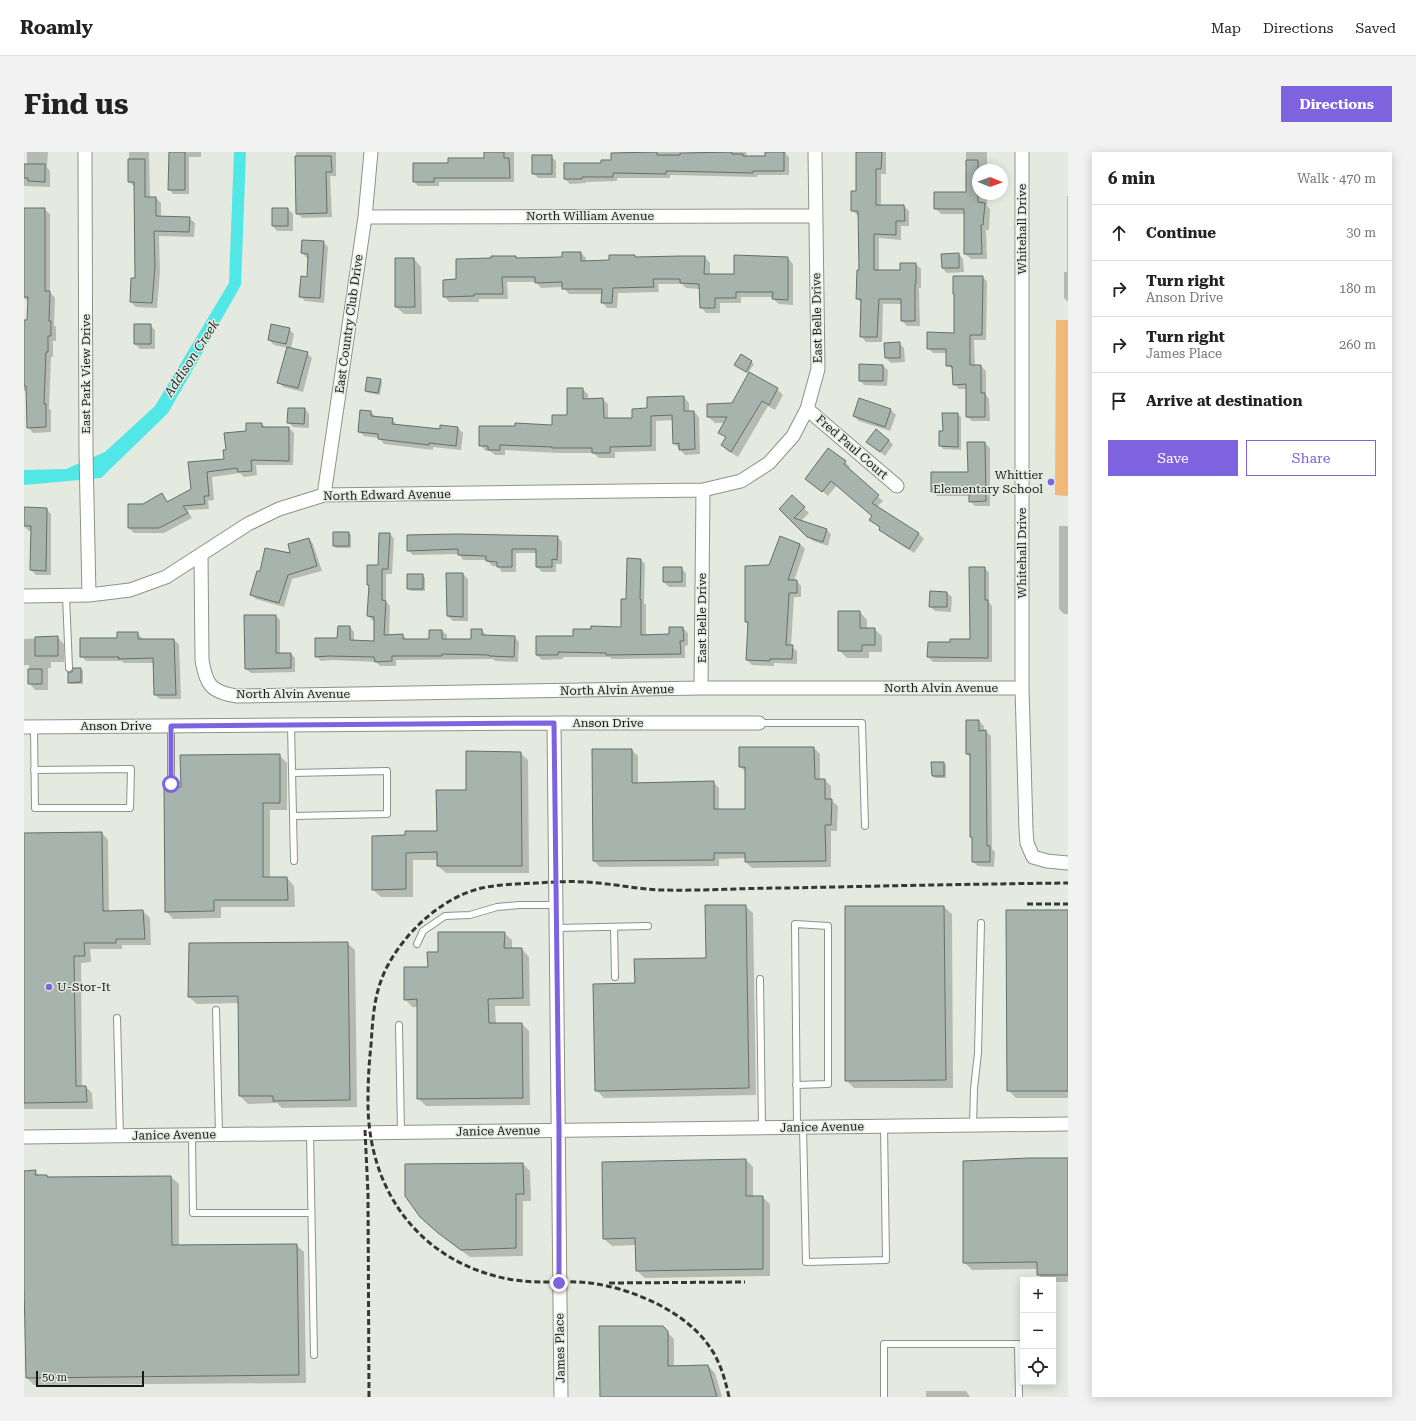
<!DOCTYPE html>
<html lang="en">
<head>
<meta charset="utf-8">
<style>
	:root { --surface:#fff; --page:#f2f2f2; --text:#222; --muted:#767676; --line:#e0e0e0; --accent:#7d63de }
	body { margin:0; font-family:"Roboto Serif",serif; background:var(--page); color:var(--text) }
	.controls { position:absolute; right:12px; bottom:12px; display:grid; overflow:hidden; border-radius:0px; box-shadow:0 2px 10px #0003 }
	.controls button { width:36px; height:36px; display:grid; place-items:center; padding:0; border:0; border-bottom:1px solid var(--line); background:var(--surface); color:var(--text); font:20px sans-serif }
	.compass { position:absolute; left:948px; top:12px; width:36px; height:36px; border-radius:50%; background:var(--surface); box-shadow:0 2px 10px #0003; rotate:91deg }
	.scale { position:absolute; left:12px; bottom:10px; width:108px; box-sizing:border-box; padding-left:4px; border:2px solid #191b17; border-top:0; font-size:11px; line-height:14px; white-space:nowrap; color:#191b17; -webkit-text-stroke:3px #e4eadf; paint-order:stroke }
	.stop { position:absolute; width:12px; height:12px; margin:-9px; border:3px solid #7d63de; border-radius:50%; background:#fff }
	.stop.end { background:#7d63de; border-color:#fff; box-shadow:0 1px 4px #0008 }
	.list { margin:0; padding:0; list-style:none }
	h2 { display:flex; justify-content:space-between; align-items:center; height:52px; margin:0; padding:0 16px; font-size:17px }
	h2 small { font-size:13px; font-weight:400; color:var(--muted) }
	.list li { display:grid; grid-template-columns:26px 1fr auto; gap:12px; align-items:center; box-sizing:border-box; height:56px; padding:0 16px; border-top:1px solid var(--line) }
	.list b { display:block; font-size:15px; white-space:nowrap }
	.list p { margin:0; font-size:13px; white-space:nowrap; color:var(--muted) }
	.list em { font-size:13px; font-style:normal; color:var(--muted) }
	.actions { display:flex; gap:8px; padding:12px 16px }
	.actions a { flex:1; padding:9px 0; border:1px solid var(--accent); border-radius:0px; text-align:center; font-size:14px; color:var(--accent) }
	.actions .main { background:var(--accent); color:#fff }
	.icon { flex:none; width:22px; height:22px; fill:none; stroke:currentColor; stroke-width:2; stroke-linecap:round; stroke-linejoin:round }
	.map { position:relative; flex:none; width:1044px; height:1245px; overflow:hidden; border-radius:0px }
	header { display:flex; align-items:center; gap:24px; box-sizing:border-box; height:56px; padding:0 20px; background:var(--surface); border-bottom:1px solid var(--line) }
	header strong { font-size:19px }
	nav { display:flex; gap:22px; margin-inline-start:auto; font-size:14px }
	.intro { display:flex; align-items:center; justify-content:space-between; box-sizing:border-box; height:96px; padding:0 24px }
	h1 { margin:0; font-size:28px }
	.button { padding:10px 18px; border-radius:0px; background:var(--accent); color:#fff; font-size:14px; font-weight:700 }
	main { display:flex; gap:24px; padding:0 24px }
	aside { flex:1; background:var(--surface); border-radius:0px; box-shadow:0 2px 10px #0003 }
	.map>svg:first-child { display:block }
	.green { fill:#f2b879 }
	.water { fill:#51e7e6 }
	.shadow { fill:#0003 }
	.building { fill:#a7b3ad; stroke:#65706a }
	.lines { fill:none; stroke-linecap:round; stroke-linejoin:round }
	.lane-casing { stroke:#8d9389; stroke-width:8 }
	.street-casing { stroke:#8d9389; stroke-width:15 }
	.lane { stroke:#fff; stroke-width:6 }
	.street { stroke:#fff; stroke-width:13 }
	.rail { stroke:#353833; stroke-width:3; stroke-dasharray:6 3; stroke-linecap:butt }
	.route { stroke:#7d63de; stroke-width:5 }
	.poi-dot { fill:#7d63de; stroke:#e4eadf; stroke-width:1.5 }
	.labels { text-anchor:middle; stroke-width:3; stroke-linejoin:round; paint-order:stroke }
	.street-label { font-size:12px; fill:#191b17; stroke:#e4eadf }
	.poi-label { font-size:12px; fill:#191b17; stroke:#e4eadf; text-anchor:end }
	.water-label { font-size:13px; font-style:italic; fill:#162f2f; stroke:#e4eadf }
</style>
</head>
<body>
<header>
<strong>Roamly</strong>
<nav><a>Map</a><a>Directions</a><a>Saved</a></nav>
</header>
<div class="intro"><h1>Find us</h1><a class="button">Directions</a></div>
<main>
<div class="map">
<svg width="1044" height="1245" viewBox="0 0 1044 1245">
	<rect width="100%" height="100%" fill="#e4eadf"/>
	<path class="green" d="M1032 168H1044V344L1031 343Z"/>
	<path class="water" d="M210 0H222L217 133 144 261 77 326 0 333V318L42 317 81 300 131 254 205 131Z"/>
	<path class="shadow" d="M3 0H24L23 15 26 19V35L0 34V13H3Z
		M105 0H125L126 46H132L137 51V65L165 66 171 71 170 85 135 84 136 120 133 156 112 155 107 150 112 127 111 35 105 30Z
		M145 0H177V5H165V42H149L145 37Z
		M269 0H312V24H306L308 65 278 66 273 61 272 0Z
		M461 0H490V30H415V34H394L390 29 425 12 461 7Z
		M599 0H656V2H676V0H722L723 5H742V0H762V2L765 5V23H734L733 25 646 23V26H593V29L562 30V31L546 32 541 27 578 12 588 9 599 2Z
		M833 0H862V22H857V54H880L885 59V74H877V88L855 86V119H877V112H892L897 117V136H895L896 174H883L878 169V152H859L858 190H842L837 184 838 151 833 147 836 119 835 64H834L828 58 833 40Z
		M942 0H963V18H954V42H963V54L966 57 965 78H962L963 107H947L941 102V62H917L911 56 942 41Z
		M527 4 532 9V26H514L509 21Z
		M0 43V57H20L26 62V140L31 146 30 173 32 175V189H29V205H27L25 257 27 258V280L9 281 4 275 3 239H0V169H4L5 150 0 146Z
		M1043 44H1044V150L1040 146V120H1043Z
		M264 57 269 62V79H253L249 74Z
		M299 90 304 95 300 151 281 149 276 144 284 126 285 106H283L278 101Z
		M557 101 562 106V110L586 109 610 104 613 106 681 105 686 111V123L711 122 764 106 769 112V153L755 152 749 147V145H717V151H696V161H682L677 155 676 137 662 136 658 132H634L635 140 594 141 593 156H583L578 150V142H545L539 135 517 136 512 130H483L484 147H455V150H425L420 144 433 128 492 105 494 107 539 106Z
		M935 102 939 107 940 120 923 121 918 116Z
		M390 107 397 115 398 162H380L372 155Z
		M958 125 963 129 962 188H950L951 214H957L962 219V243L965 247 966 269H948L943 265V237H935L930 232V218L923 213V201H909L904 196 931 182Z
		M126 173 131 178V197H116L111 192Z
		M265 177 270 182 267 197 283 201 288 206 279 240 259 235 255 230 264 196 250 193 245 188Z
		M875 191 880 196 881 210 867 211 862 206Z
		M718 203 730 212 724 221 753 237 759 243 751 258 744 254 714 305 704 299 698 293 702 286 696 280 701 271H691L684 265 708 252 725 222 714 215Z
		M859 214 864 218 863 234 840 233 836 228Z
		M356 228 358 230 356 243 344 241 342 239Z
		M558 237 564 242V247H579L584 252V267H609L624 257 660 245 665 251V260H670L675 265 676 302 661 303 650 291 649 268 632 269V299L591 300V306H575L569 301H535L481 298V303H471L466 299H462L456 293 529 274 544 264Z
		M836 247 867 258 872 263 866 279 835 269 830 264Z
		M281 257 285 262V276L269 275 264 270Z
		M347 260 352 265 368 267 373 273 417 278 434 276 439 281 437 298 409 295V298L360 292 355 286 340 284 335 279Z
		M933 262 937 265V298L919 297 916 293 920 280Z
		M238 272 242 276H265L270 281 269 313H232L233 323 220 325 216 321 188 325 190 348 184 349 185 357 163 358 168 366 140 381H110L105 376 119 353 138 342 144 350 168 337 166 310 201 308 203 299 223 280Z
		M865 288 869 293 861 304 849 294Z
		M961 291 966 296V354H951L946 349V344H913L908 339 945 321Z
		M821 310 826 315 824 317 859 349 853 355 895 382 900 387 890 401 861 382 857 377 846 368 849 365 813 333 804 344 783 327Z
		M768 344 785 361 777 369 803 378 807 382 804 394 789 389 756 357Z
		M22 357 27 362V423H12L7 418 8 379H5L0 374Z
		M1035 374H1044V462H1040L1035 457Z
		M325 381 327 383V396H312L310 394Z
		M366 382 370 387 368 422H362V450L366 454 365 484 379 483 383 488H406L418 479 423 483V488H448L458 478 463 484 490 485 495 490 494 510 471 509 469 507 372 508V514H356L352 510 310 508 297 509 292 504 314 487 326 475 330 480V489L351 490V469H349L344 464 346 434 344 433 355 414Z
		M533 385 538 390V412H532V420H518L513 415V401H492V420H478L474 414H468L463 408H439L435 402 389 403 384 398Z
		M756 386 776 392 781 397 770 429H773L777 434V445H770L767 494 773 499V512L750 511V514L728 513 723 508 725 473 722 470 746 414Z
		M285 387 289 392 298 419 268 427 260 455 232 447 227 442 237 421 268 403Z
		M617 408 621 412 620 451 622 453V484L646 483 659 476 664 481V493L661 494V506L588 507 586 505H539V507L518 508 513 503 550 485 568 478 598 476 603 448Z
		M657 416 662 421V435H645L640 430Z
		M960 416 965 420V450L968 454V510H909L904 505 927 491 947 488Z
		M423 422H439L444 427V469H429L424 464Z
		M399 423 401 426V439H387L384 437Z
		M923 441 928 445 927 460 911 459 906 454Z
		M836 460 843 468V477H850L858 484V500H845V506H823L815 498Z
		M252 464 256 468V502H267L271 506V520L227 521 222 517Z
		M113 481 118 486V488H150L155 492 157 547H136L131 543 130 511H100L98 509H62L57 504 94 487Z
		M33 485 40 492V510H27V516H24V538H11L5 531V513H0V487Z
		M57 517 59 519V532H47L45 530Z
		M955 569 960 574V579H962L967 584 968 697 971 700 970 715 954 714 949 710V687L947 684V606L943 602Z
		M790 596 796 602V628H801L807 634V648L814 654 813 679H807V715L728 716 722 710V706L695 707V714L576 715 570 709 569 598H608L614 604V632L689 630 695 636V658H722V620L716 615Z
		M496 601 504 608 505 721H422L414 714V708H389V745H357L349 738 382 684 414 680 443 639Z
		M255 603 263 611V658H246V726H263L270 734 271 755H197V766L149 767 142 759 147 638 158 636Z
		M920 611 922 613V626H911L909 624Z
		M78 681 84 688 85 760 119 759 126 766 127 793H98V797H66L67 810 57 811 58 935H62L68 941 69 957H0V682Z
		M721 754 729 761 732 943 580 946 572 938 612 832 683 807Z
		M822 755H920L928 762 929 936H830L822 928Z
		M1044 759V946H992L984 938Z
		M480 781 488 788V797H498L505 805 506 854H471L472 872H498L505 879 506 953 402 954 394 946V855H388L381 847 415 801Z
		M323 791 331 798 333 955 258 956 253 951 224 952 216 944 215 851 173 852 165 845Z
		M1044 1007V1130H1029V1128H1020L1014 1122V1117L948 1118 940 1110Z
		M722 1008 729 1015V1045H738L746 1052V1124L621 1126 613 1119 612 1093 588 1094 580 1087Z
		M499 1012 506 1019 507 1049H499V1104L446 1105 423 1088 405 1072Z
		M11 1019 16 1024H23L25 1026 147 1025 155 1032V1094L272 1093 280 1100 282 1231 10 1233 3 1226 0 1112V1020Z
		M638 1175 650 1187V1214H684L691 1221 698 1245H576Z
		M902 1239H942L946 1245H902Z"/>
	<path class="building" d="M145 0H161V38H144Z
		M460 0H480V6H485L486 26H410V30H389V11H424V6H460Z
		M633 0V3H656V1L708 0V2H719V4H741V0H760V19H729V21L642 19V22L589 21V25H558V27H540V11H577V8H587V1Z
		M832 0H858L857 17H852V53H880L881 69H872V83L850 82V118H876V111H892V132H891V169H877V147H855L853 185H836L837 147H832L833 118H835L834 59H827V39H832Z
		M508 3H528V22H508Z
		M271 4H307L308 20H302L303 61 272 62Z
		M104 7H121V45H132V64L166 65 165 80 130 79 131 114 128 151 106 150 107 126H111L110 30H104Z
		M942 8H954V50L961 51 959 73H957L958 102H940V57H910V40H942Z
		M0 12H21V30L4 29V26H0Z
		M0 56H21V139H26L25 169H27V184H24V200H22L20 252H22V275L3 276 2 234H0V168H3L4 145H0Z
		M248 56H264V74H248Z
		M278 88 300 89 296 146 275 145 277 124 283 125 284 102 277 101Z
		M538 100H557V109L585 108V103H611V105L657 104H681L680 122H710V103L764 105V148L748 147 749 140H712V146H691V156H676L675 132 656 131V127H629L630 135 589 136 588 151H577L578 137H538V130L511 131V125H478L479 142H450V144L419 145V128L432 127V107L467 106V104H492V106L538 105Z
		M935 101V116H918L917 102Z
		M371 106H390L391 155H371Z
		M929 124H959L958 183H946V213H957V241H961V265H942V232L929 233 928 214H922V197H903V180L930 181V142H929Z
		M110 172H127V192H110Z
		M247 172 266 176 262 192 244 188Z
		M876 190V206H861L860 191Z
		M263 195 284 200 274 236 253 231Z
		M717 202 728 209 722 220 710 213Z
		M835 212 859 213V229H835Z
		M725 220 754 236 745 253 738 249 707 300 697 293 702 285 694 281 703 265H683V252L708 251Z
		M343 225 357 227 354 241 341 239Z
		M543 236H559V247L579 246 580 266H608V257L623 256V245L660 244V259H670L671 297 655 298V291L649 292 648 263 627 264V294L586 295V301H568V296H528V295L476 293V298H464V294H455V274H491V271L528 273V263H543Z
		M835 246 867 257 861 275 829 264Z
		M264 256H281L280 272 263 271Z
		M336 258 347 259V264L369 266 368 272 416 277V273L434 275 432 294 405 291V293L354 287V282L334 280Z
		M918 261H934V295L915 294V279H919Z
		M222 271H238V275H265V309L227 308 228 319 214 320 213 316 183 320 185 344H180L181 352 159 354 164 361 135 376H104V352H119L138 341 143 350 167 337 164 310 200 307 199 298H202L200 281 222 279Z
		M852 277 865 288 856 300 842 290Z
		M943 290H961L962 349 945 350V339L907 340V320H944Z
		M804 296 822 309 820 312 855 343 848 351 895 381 885 397 855 378 856 375 845 368 848 364 807 329 798 340 781 327Z
		M768 343 781 355 770 366 803 377 799 390 783 385 755 357Z
		M0 355 23 356 22 419 6 418 7 374H0Z
		M309 380H325V394H309Z
		M355 381H366L364 417H358V448L362 449 360 483 379 482V487H405V478H418V487H447V477H458V483L491 484 490 505 465 504V503L418 502V504H368V509L351 510 350 505 305 504 291 505V486H313L314 474H326V488L350 489V465L343 464 345 433H343V413H354Z
		M433 382 534 384 533 408 528 407V415H512V397H488V415H473V410L462 409V404L434 403V397L383 399V383Z
		M756 384 776 392 764 428H773V441H765L762 493H769L768 507H746V509L722 508 724 470H721V414L745 413Z
		M285 386 293 414 264 423 255 451 226 443 233 419H236L241 396 266 401 264 392Z
		M603 406 617 407 616 447H617V483L645 482V475H659L660 489H656L657 502 582 503V501L534 500V503H512V484H549V477H567V474L597 475V447H602Z
		M639 415H658V430H639Z
		M945 415H961V448H964V506L903 505 904 490H926V487H946Z
		M422 421H439V465L423 464Z
		M383 422H399V437H383Z
		M906 439 923 440V455H905Z
		M814 459H836V476H851V493H838V499H814Z
		M220 463H252V501H267V516L221 517Z
		M93 480H114V487H150L152 543H130L129 506 94 507 95 505H56V486H93Z
		M34 484V504H11V485Z
		M49 516H57V530L44 531V520H48Z
		M4 517H18V532H4Z
		M942 568H955V579L962 578 963 694H966V710H948V685H946V602H942Z
		M715 595H790L791 627H801V647H808L807 673H801L802 709 721 710V701H690V708L569 709 568 597H608V631L690 629V657H721V615H715Z
		M442 599 497 600 498 714H413V700L382 701V737L348 738V684L381 683V679H413L412 638H442Z
		M256 602V651H239V725H263L264 748H190V759L141 760 140 635 147 636 151 635H157L156 603Z
		M907 610H920V624H908Z
		M78 680 79 759 119 758 121 787H92V791H60L61 804H50L52 934H62L63 950 0 951V681Z
		M681 753H722L725 936 571 939 569 832 611 831 610 807 682 806Z
		M821 754H920L922 928 821 929Z
		M982 758H1044V939H983Z
		M414 780H481L480 796H498L499 846 464 847 465 871H498L499 946 393 947V847L380 848V815H404L403 800H414Z
		M324 790 326 948 249 949V944H215L214 844 164 845 165 791Z
		M1005 1006H1044V1123H1013V1110L939 1111V1009Z
		M722 1007V1044H739V1117L612 1119 611 1086 579 1087 578 1010Z
		M499 1011 500 1042H492V1096L437 1098 414 1081 396 1065 381 1044V1012Z
		M12 1018 11 1023H23V1025L147 1024 148 1093 273 1092 275 1223 2 1226 0 1133V1019Z
		M575 1174H639L644 1179V1214L684 1213 693 1245H576Z"/>
	<g class="lines">
		<g class="lane-casing">
			<path id="lane" d="M42 444 45 516
				M735 571H838L841 674
				M267 573 270 709
				M10 575 11 656H106L107 617 10 618
				M268 621 363 619V662L269 664
				M147 632V574
				M590 775 591 825
				M532 776 624 774
				M393 792 399 779 421 764 446 763 473 755 496 753H532
				M736 827 738 976
				M192 858 195 982
				M93 866 96 984
				M375 873 377 980
				M772 933 804 932V774L771 772 773 975
				M949 973 950 937 954 901 957 771
				M779 975 782 1110 862 1108 860 974
				M286 981 290 1203
				M168 983 169 1061H287
				M860 1245V1192H994L995 1245"/>
		</g>
		<g class="street-casing">
			<path id="street" d="M61 0 62 301 65 443
				M998 0V536L1002 678 1003 691 1009 705 1023 709 1044 711
				M341 65 792 64
				M783 257 873 334
				M300 343 341 65 347 0
				M177 403 178 508C182 533 187 540 213 544L677 536H998
				M0 444 65 443 106 438 142 425 224 372 255 357 300 343 679 338
				M677 536 679 338 717 329 745 311 769 284 783 257 794 217 791 0
				M530 571 537 1245
				M0 575 530 571H735
				M0 985 1044 972"/>
		</g>
		<use href="#lane" class="lane"/>
		<use href="#street" class="street"/>
		<path class="rail" d="M1003 752H1044
			M341 978 344 1042 345 1245
			M585 1131 721 1130
			M705 1245C701 1227 696 1209 685 1194 661 1159 607 1136 566 1131 541 1128 517 1132 490 1128 398 1113 343 1040 344 948 344 929 345 911 347 893 349 864 350 839 364 813 383 778 419 745 458 736 476 732 495 732 513 731 529 730 545 729 561 730 586 731 611 737 637 738 678 739 720 736 761 736 855 734 950 732 1044 731"/>
	</g>
	<g class="lines">
		<path class="route" d="M147 632V574L530 571 535 978V1131"/>
	</g>
	<g class="poi-dot">
		<circle cx="1027" cy="330" r="4"/>
		<circle cx="25" cy="835" r="4"/>
	</g>
	<g class="labels">
		<g class="street-label">
			<text x="566" y="68">North William Avenue</text>
			<text transform="translate(998 77) rotate(-90)" y="4">Whitehall Drive</text>
			<text transform="translate(793 166) rotate(-91)" y="4">East Belle Drive</text>
			<text transform="translate(325 172) rotate(-82)" y="4">East Country Club Drive</text>
			<text transform="translate(62 222) rotate(-90)" y="4">East Park View Drive</text>
			<text transform="translate(828 295) rotate(41)" y="4">Fred Paul Court</text>
			<text transform="translate(363 343) rotate(-1)" y="4">North Edward Avenue</text>
			<text transform="translate(998 401) rotate(-90)" y="4">Whitehall Drive</text>
			<text transform="translate(678 466) rotate(-90)" y="4">East Belle Drive</text>
			<text x="917" y="540">North Alvin Avenue</text>
			<text transform="translate(593 538) rotate(-1)" y="4">North Alvin Avenue</text>
			<text x="269" y="546">North Alvin Avenue</text>
			<text x="584" y="575">Anson Drive</text>
			<text x="92" y="578">Anson Drive</text>
			<text transform="translate(798 975) rotate(-1)" y="4">Janice Avenue</text>
			<text transform="translate(474 979) rotate(-1)" y="4">Janice Avenue</text>
			<text transform="translate(150 983) rotate(-1)" y="4">Janice Avenue</text>
			<text transform="translate(536 1196) rotate(-91)" y="4">James Place</text>
		</g>
		<g class="poi-label">
			<text x="1019" y="327">Whittier<tspan x="1019" dy="14">Elementary School</tspan></text>
			<text x="33" y="839" text-anchor="start">U-Stor-It</text>
		</g>
		<g class="water-label">
			<text transform="translate(167 206) rotate(-57)" y="5">Addison Creek</text>
		</g>
	</g>
</svg>
<div class="controls">
<button>+</button>
<button>−</button>
<button><svg class="icon" aria-label="locate" viewBox="0 0 24 24"><circle cx="12" cy="12" r="6"/><path d="M12 2v4M12 18v4M2 12h4M18 12h4"/></svg></button>
</div>
<svg class="compass" viewBox="-18 -18 36 36"><path d="M0-13l5 13h-10z" fill="#e53935"/><path d="M0 13l5-13h-10z" fill="#767676"/></svg>
<div class="scale">50 m</div>
<div class="stop" style="left:147px;top:632px"></div>
<div class="stop end" style="left:535px;top:1131px"></div>
</div>
<aside>
<h2>6 min<small>Walk · 470 m</small></h2>
<ul class="list">
<li><svg class="icon" aria-label="ahead" viewBox="0 0 24 24"><path d="M12 20V5M6 11l6-6 6 6"/></svg><div><b>Continue</b></div><em>30 m</em></li>
<li><svg class="icon" aria-label="right" viewBox="0 0 24 24"><path d="M7 20v-9h11M14 6l5 5-5 5"/></svg><div><b>Turn right</b><p>Anson Drive</p></div><em>180 m</em></li>
<li><svg class="icon" aria-label="right" viewBox="0 0 24 24"><path d="M7 20v-9h11M14 6l5 5-5 5"/></svg><div><b>Turn right</b><p>James Place</p></div><em>260 m</em></li>
<li><svg class="icon" aria-label="arrive" viewBox="0 0 24 24"><path d="M6 21V4h12l-3 4 3 4H6"/></svg><div><b>Arrive at destination</b></div></li>
</ul>
<div class="actions"><a class="main">Save</a><a>Share</a></div>
</aside>
</main>
</body>
</html>
